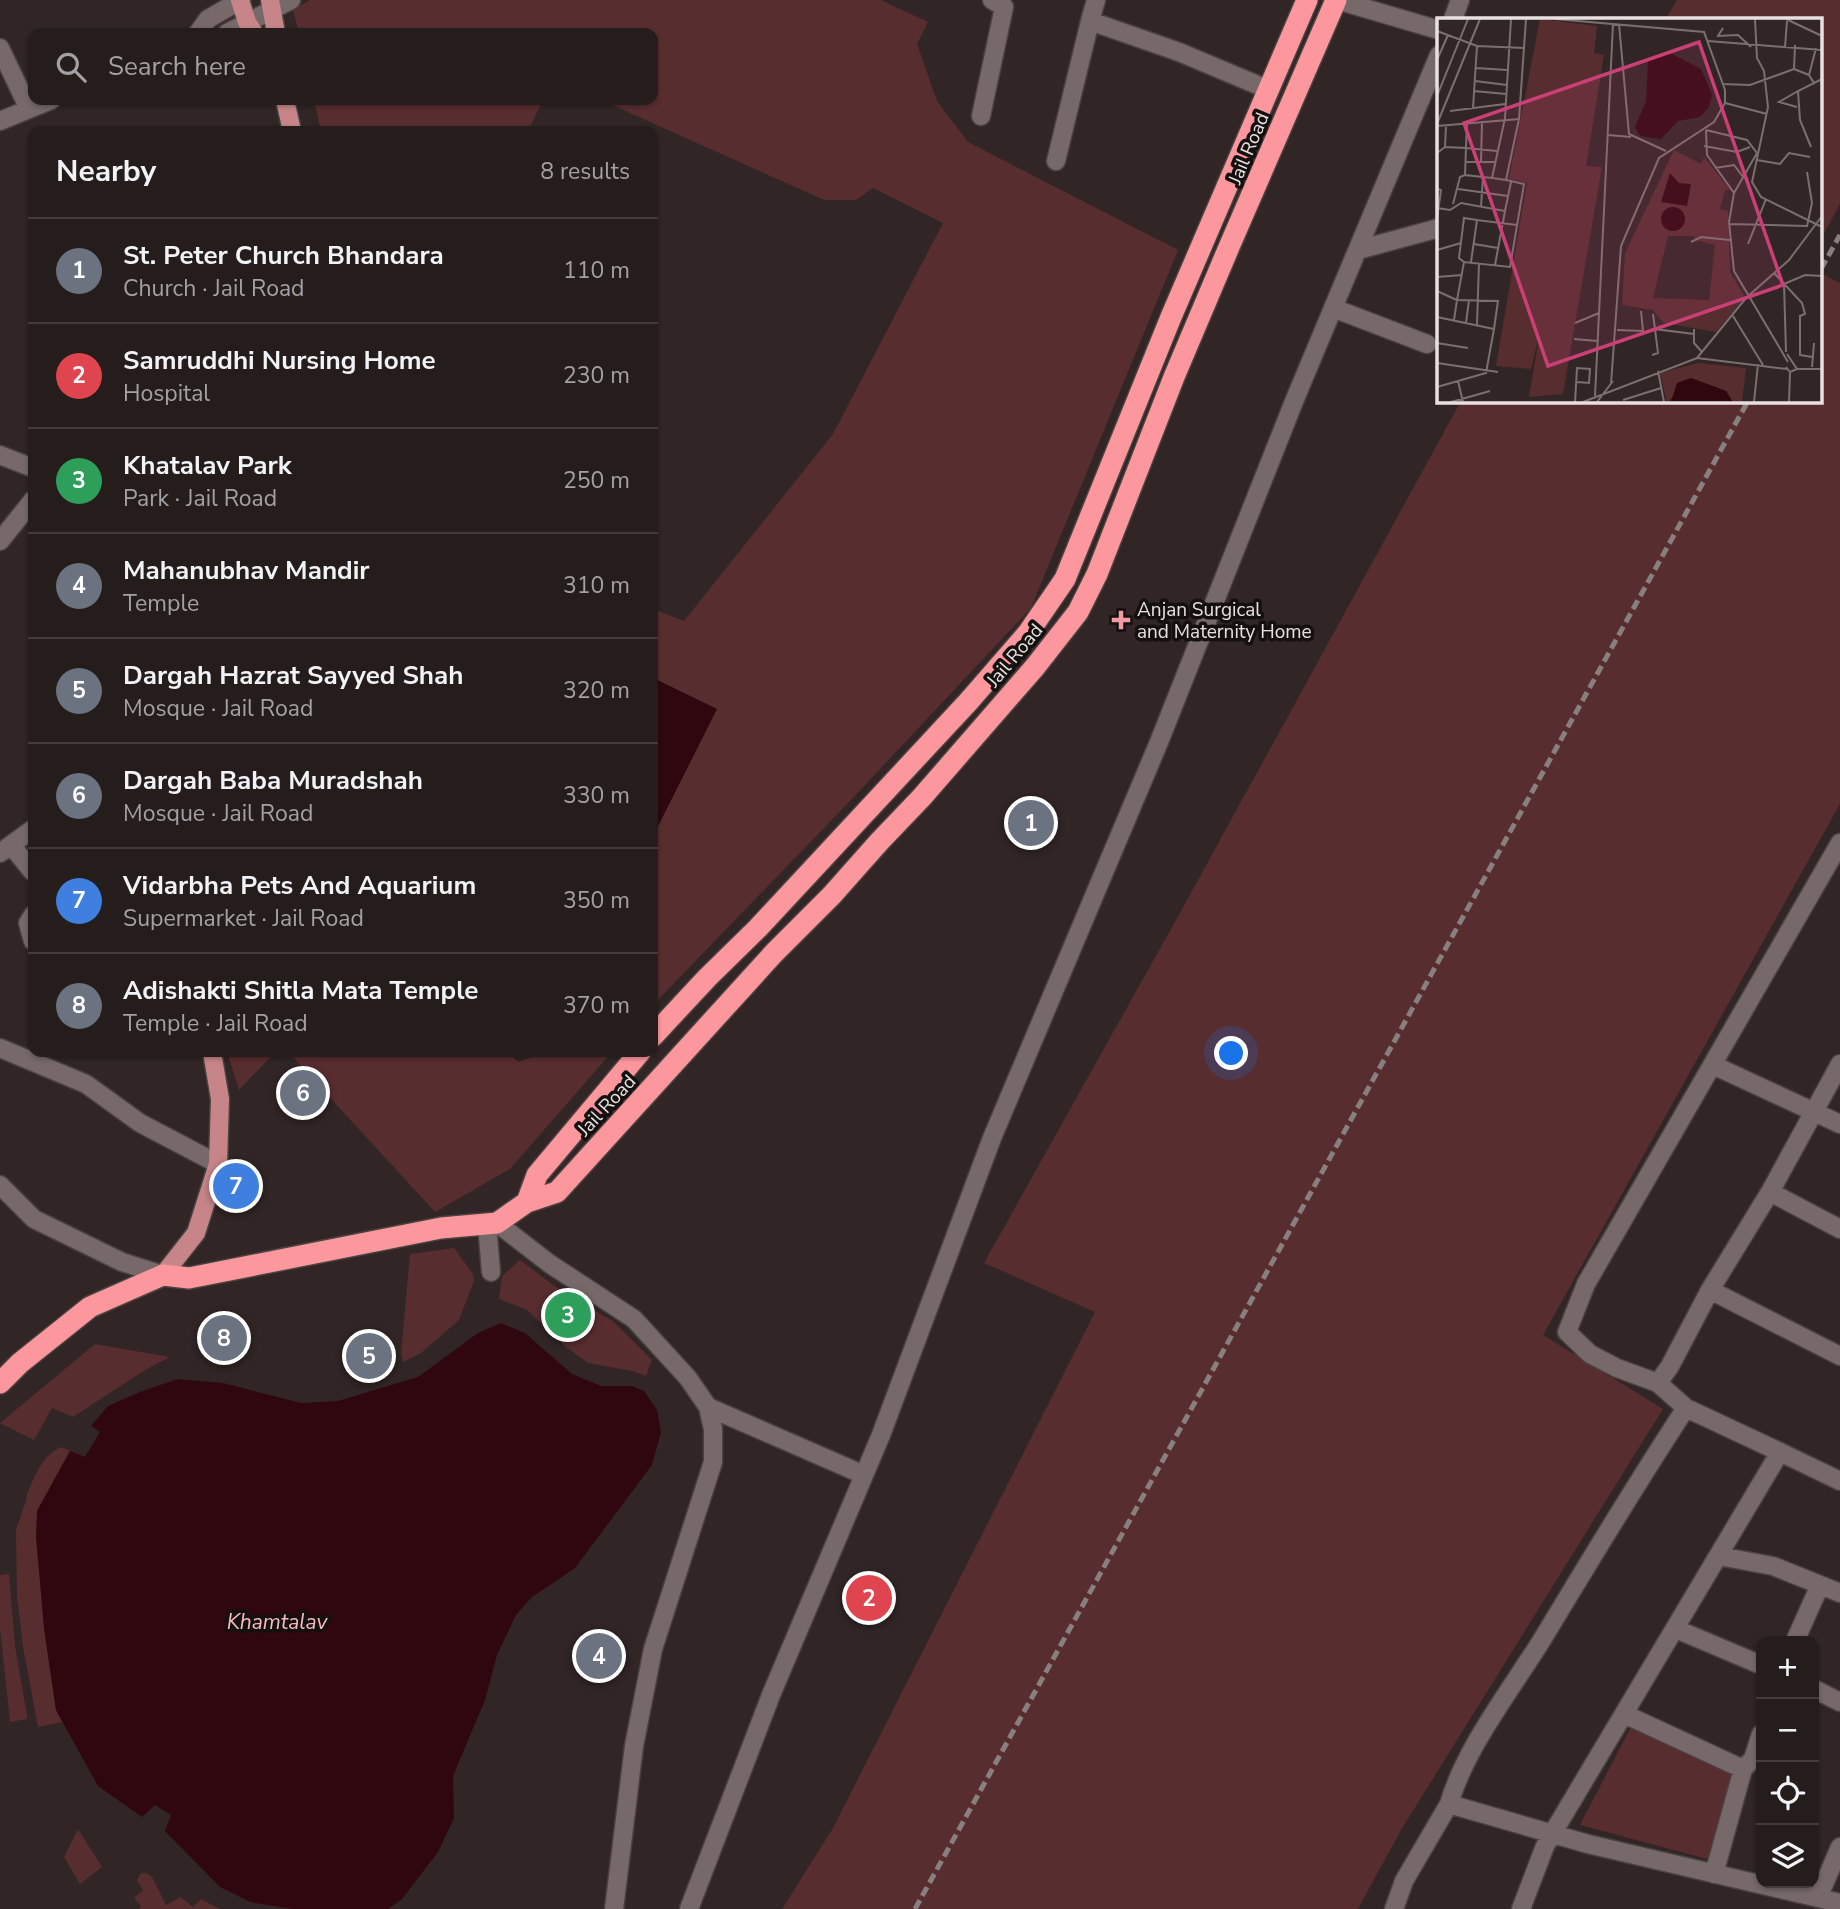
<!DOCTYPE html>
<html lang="en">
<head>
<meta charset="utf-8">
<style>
	:root { --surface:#251c1c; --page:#2d2525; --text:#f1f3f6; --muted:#a3a1a3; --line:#423a3b; --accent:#2563eb }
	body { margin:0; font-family:"Nunito Sans",sans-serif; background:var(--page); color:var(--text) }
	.controls { position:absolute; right:21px; bottom:21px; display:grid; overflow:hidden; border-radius:14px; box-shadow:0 2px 5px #0004 }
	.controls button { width:63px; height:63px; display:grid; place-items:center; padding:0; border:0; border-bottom:2px solid var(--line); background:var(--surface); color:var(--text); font:35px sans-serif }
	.you { position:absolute; left:1232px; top:1054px; width:24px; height:24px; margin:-18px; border:5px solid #fff; border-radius:50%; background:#1a73e8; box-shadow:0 0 0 10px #1a73e833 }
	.badge { display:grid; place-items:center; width:46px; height:46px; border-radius:50%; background:var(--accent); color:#fff; font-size:23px; font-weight:700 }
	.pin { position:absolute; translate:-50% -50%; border:4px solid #fff; box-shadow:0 2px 7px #0006 }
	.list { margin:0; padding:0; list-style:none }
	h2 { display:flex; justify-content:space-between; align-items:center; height:91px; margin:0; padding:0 28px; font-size:30px }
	h2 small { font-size:23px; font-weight:400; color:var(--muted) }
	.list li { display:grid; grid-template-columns:46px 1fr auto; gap:21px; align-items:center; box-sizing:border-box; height:105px; padding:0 28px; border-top:2px solid var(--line) }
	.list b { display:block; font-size:26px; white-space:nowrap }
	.list p { margin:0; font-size:23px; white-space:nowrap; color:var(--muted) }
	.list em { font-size:23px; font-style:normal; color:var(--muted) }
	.icon { flex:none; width:38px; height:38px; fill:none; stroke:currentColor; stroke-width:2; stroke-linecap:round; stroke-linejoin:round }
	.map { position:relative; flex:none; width:1840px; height:1909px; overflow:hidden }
	.search { position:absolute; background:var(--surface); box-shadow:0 2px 5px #0004; left:28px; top:28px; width:630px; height:77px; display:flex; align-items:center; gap:18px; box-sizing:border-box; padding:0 24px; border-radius:14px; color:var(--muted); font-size:26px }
	.panel { position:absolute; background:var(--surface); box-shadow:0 2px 5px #0004; left:28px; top:126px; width:630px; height:931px; border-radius:14px }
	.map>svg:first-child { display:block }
	.green { fill:#582d30 }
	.water { fill:#30070e }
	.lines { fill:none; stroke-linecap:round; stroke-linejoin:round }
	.minor-casing { stroke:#4a4141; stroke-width:21 }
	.major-casing { stroke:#4a4141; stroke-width:21 }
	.highway-casing { stroke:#4a4141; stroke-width:24 }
	.minor { stroke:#77696a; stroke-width:18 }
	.major { stroke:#c78589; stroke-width:18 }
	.highway { stroke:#fd979e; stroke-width:21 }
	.rail { stroke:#897f7f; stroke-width:5; stroke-dasharray:10 5; stroke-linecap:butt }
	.poi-dot { fill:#f49aa0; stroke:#151010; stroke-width:2.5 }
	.labels { text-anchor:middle; stroke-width:7; stroke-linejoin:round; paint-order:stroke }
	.street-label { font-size:19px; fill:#e9e1e1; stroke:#151010 }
	.poi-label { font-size:19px; fill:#e9e1e1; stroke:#151010; text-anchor:start }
	.water-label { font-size:21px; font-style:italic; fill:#fbbabd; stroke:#151010 }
	.inset-road { fill:none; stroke:#7b7070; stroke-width:2 }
	.view { fill:#ca4076; fill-opacity:0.15; stroke:#ca4076; stroke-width:3.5 }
	.inset-edge { fill:none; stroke:#e9e1e1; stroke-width:3.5 }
</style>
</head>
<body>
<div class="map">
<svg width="1840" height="1909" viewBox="0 0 1840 1909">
	<rect width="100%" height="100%" fill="#312525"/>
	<path class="green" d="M310 0H881L928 22 917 44 937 101 968 142 1178 250 1031 608 851 800 653 1005V826L657 828 717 709 653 678V609L684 621 833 434 943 223 873 188 856 200H824L601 100H653V33H299L293 10Z
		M1677 0H1840V204L1821 239V19H1666Z
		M314 100H543L528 131H321Z
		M1821 273 1840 283V804L1543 1335 1663 1409 1401 1830 1358 1909H782L833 1828 1095 1312 984 1263 1181 911 1461 401H1821Z
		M227 1052H275L239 1090Z
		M288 1052H508L518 1062 548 1052H612L510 1169 435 1212Z
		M454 1248 473 1274 474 1281 459 1320 421 1353 403 1362 401 1354 410 1254Z
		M520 1260 560 1290 613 1321 652 1360 646 1376 632 1371 588 1363 566 1347 527 1310 499 1299 502 1276Z
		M95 1344 170 1357 145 1370 73 1417 52 1408 34 1440 0 1423Z
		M61 1447 70 1451 37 1511 44 1628 56 1710 62 1722 38 1727 23 1647 17 1597 16 1530 27 1498 26 1497C34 1478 41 1456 61 1447Z
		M9 1574 15 1646 27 1716V1719L10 1722 0 1628V1575Z
		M1636 1717 1755 1770 1711 1860 1580 1825Z
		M78 1829 102 1867 80 1884 64 1857Z
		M141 1873H147L152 1877 166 1905 181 1897 193 1907 201 1899 220 1909H139L141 1906 134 1898 143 1890 137 1880Z"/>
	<path class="water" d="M653 678 717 709 657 828 653 826Z
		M501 1323 525 1333 572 1374 601 1386H632L644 1391 657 1410 661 1432 652 1465 575 1568 532 1597 516 1615 497 1655 485 1700 453 1776 454 1818 438 1852 402 1899 388 1909H293L250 1902 220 1887 165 1831 171 1815 155 1805 142 1817 98 1786 56 1710 44 1628 36 1537 37 1511 70 1451 85 1457 100 1432 91 1426 108 1406 140 1392 178 1379 223 1383 301 1403 338 1401 418 1377 478 1333Z"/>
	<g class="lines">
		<g class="minor-casing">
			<path id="minor" d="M1337 0 1439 30
				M1453 19 1460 0
				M1090 21 1096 0
				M198 33 208 19 241 0
				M227 33 291 0
				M0 48 29 109
				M981 116 1004 7 992 0
				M0 121 51 100
				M1056 161 1090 21 1179 52 1267 89
				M1358 250 1439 228
				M1333 308 1427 344
				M0 455 33 468
				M0 541 33 500
				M11 845 33 872
				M0 853 33 829
				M33 915 28 923 33 941
				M0 1048 86 1084 140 1123 218 1164
				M1840 1064 1770 1192 1840 1229
				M1713 1065 1840 1124
				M0 1185 34 1219 122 1262 163 1275
				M497 1223 550 1264 634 1319 688 1378 708 1407 713 1429V1462L653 1649 634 1746 614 1909
				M487 1224 491 1272
				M1710 1290 1840 1356
				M1658 1383 1670 1366 1710 1290 1770 1192
				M708 1407 864 1475
				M1780 1452 1840 1481
				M1719 1556 1773 1566 1840 1593
				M1676 1629 1761 1665
				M1795 1641 1820 1585
				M1814 1689 1840 1702
				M1624 1714 1743 1769
				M1449 1804C1465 1749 1509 1692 1540 1643 1588 1564 1635 1485 1686 1408L1658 1383 1617 1368 1590 1354 1567 1332 1586 1284 1840 843
				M1714 1874 1743 1769 1753 1759 1761 1734
				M1818 1898 1840 1847
				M689 1909 771 1695 881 1435 992 1138 1159 742 1295 399 1439 55
				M1394 1909 1404 1881 1449 1804 1588 1844 1840 1903
				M1521 1909 1545 1846 1780 1452 1686 1408"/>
		</g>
		<g class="major-casing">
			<path id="major" d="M240 0 247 22 254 33
				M270 0 276 33
				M285 100 292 131
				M163 1275 196 1233 218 1164 220 1099 212 1052"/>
		</g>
		<g class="highway-casing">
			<path id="highway" d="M653 1036 707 978 758 928 969 701 1028 633 1065 579 1171 317 1307 0
				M527 1202 537 1175 640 1052
				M0 1383 20 1363 90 1307 163 1275 189 1278 441 1228 497 1223 527 1202 557 1192 774 953 832 895 879 842 922 797 1035 667 1078 612 1097 574 1174 377 1229 247 1336 0"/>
		</g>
		<use href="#minor" class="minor"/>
		<use href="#major" class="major"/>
		<use href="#highway" class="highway"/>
		<path class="rail" d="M1821 269 1840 235
			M915 1909 1748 401"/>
	</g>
	<path class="poi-dot" d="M1117.5 609.5h7v7h7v7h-7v7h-7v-7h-7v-7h7z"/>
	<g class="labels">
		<g class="street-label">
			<text transform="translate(1248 148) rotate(-67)" y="7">Jail Road</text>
			<text transform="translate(1014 655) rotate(-50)" y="7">Jail Road</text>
			<text transform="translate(606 1105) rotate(-47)" y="7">Jail Road</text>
		</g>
		<g class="poi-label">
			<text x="1137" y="616">Anjan Surgical<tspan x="1137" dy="22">and Maternity Home</tspan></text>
		</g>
		<g class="water-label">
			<text x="277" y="1629">Khamtalav</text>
		</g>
	</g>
	<g transform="translate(1437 18)">
		<rect width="385" height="385" fill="#312525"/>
		<path d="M103 1 160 8 157 35 167 37 149 148 165 149 126 376 92 379 103 313 94 351 59 348 90 165 72 161ZM237 132 264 146 267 139 293 172H288L283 191 291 193 293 254 308 279 279 314 227 305 216 292 185 287 188 235ZM231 218H257L258 222 278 227 272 282 216 280ZM261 345 309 350 305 384H296L289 373 254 360 230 384 223 355Z" fill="#582d30" fill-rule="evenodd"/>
		<path d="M235 36 264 51 275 76 272 89 263 99 241 103 224 121 203 118 198 109 209 84 211 43 218 37ZM233 155 242 165 254 166 250 188 224 184ZM224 201a12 12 0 1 1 24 0a12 12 0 1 1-24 0ZM254 360 289 373 296 384H234L240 365Z" fill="#30070e"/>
		<path class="inset-road" d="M118 1 267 14 288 72V85L277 104 222 140 184 228 174 366M318 1 320 40 327 53 331 89 315 164 324 179 385 209M349 1 385 18M182 6 192 116 229 133M286 10 281 18 301 17 314 29M0 13 40 28 87 30M271 23 385 32M358 27 357 51 372 57M348 29 350 3M0 42 11 17M39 50 70 52M38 63 70 67M377 65 372 57 379 30M285 66 313 67 357 51M37 73 69 76M0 78 31 1M288 85 330 96M360 89 342 84 361 73M36 90 40 28M13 93 68 86M30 105 29 130 60 133M0 106 43 1M0 108 82 101 89 1M269 112 310 122 320 135 297 175M269 112 270 137 297 175 292 204 297 253 351 344M171 117 194 119M267 128 300 134 313 129M8 129 29 130 28 157 55 160M374 129 363 102 361 73 385 61M0 135 8 129 9 107M320 142 343 146 352 135 373 139M29 144H58M44 145 45 103M278 150 297 147 307 160M69 162 55 160 68 100 74 1M0 171 4 172 0 201M21 171 71 178M16 186 23 159 28 157M44 189 46 159M0 190 13 192 24 185 68 193 58 247M68 193 74 164M292 206 370 208 375 185 370 154M254 224 264 219 293 222M37 226 61 230M311 226 329 181M0 232 24 225M27 244 22 240 27 200 40 202M34 244 40 202 80 207M337 255 365 285 368 296 363 298V337L375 339M0 259 25 257M0 273 20 282 17 302M216 296 218 311 257 316M296 298 326 347M0 299 57 311 61 283 20 282 27 244 73 249 87 166 69 162 82 101M29 305 32 282M138 305 162 295M40 307 42 245M257 311V325L265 334M180 312 206 313 204 293M137 321 160 323M0 325 31 330M349 334 347 266 368 257 385 258M215 337 221 335 218 311M260 340 309 280 352 242 385 198M0 345 61 354M349 349 353 354 360 351 350 336M375 349 377 325M360 351H385M221 353 227 384M21 363 26 384M0 369 49 355 57 311M158 378 176 6M186 382 224 370M14 384 53 373M138 384 140 350 153 351 152 365 140 364M146 384 260 340 350 351M160 384 176 363M317 384 321 346M352 384 353 354"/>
		<path class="view" d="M262 24 346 267 111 348 27 105Z"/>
		<rect width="385" height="385" class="inset-edge"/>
	</g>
</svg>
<div class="controls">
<button>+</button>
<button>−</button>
<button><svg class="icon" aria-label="locate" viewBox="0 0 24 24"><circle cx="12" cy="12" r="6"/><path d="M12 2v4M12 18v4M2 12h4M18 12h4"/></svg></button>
<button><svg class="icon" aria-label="layers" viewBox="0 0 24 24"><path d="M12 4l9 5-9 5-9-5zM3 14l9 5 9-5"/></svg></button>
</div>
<div class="you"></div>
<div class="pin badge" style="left:1031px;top:823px;background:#6b7280">1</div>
<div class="pin badge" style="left:869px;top:1598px;background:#e0444e">2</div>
<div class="pin badge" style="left:568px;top:1315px;background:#2e9e5b">3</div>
<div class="pin badge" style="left:599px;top:1656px;background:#6b7280">4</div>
<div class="pin badge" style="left:369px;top:1356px;background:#6b7280">5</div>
<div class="pin badge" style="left:303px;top:1093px;background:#6b7280">6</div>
<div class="pin badge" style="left:236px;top:1186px;background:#3f7fe0">7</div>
<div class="pin badge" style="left:224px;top:1338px;background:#6b7280">8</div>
<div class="search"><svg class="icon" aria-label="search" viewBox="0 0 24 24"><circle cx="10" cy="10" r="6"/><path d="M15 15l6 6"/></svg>Search here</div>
<section class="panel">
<h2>Nearby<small>8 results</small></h2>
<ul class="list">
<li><span class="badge" style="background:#6b7280">1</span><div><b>St. Peter Church Bhandara</b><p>Church · Jail Road</p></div><em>110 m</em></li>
<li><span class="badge" style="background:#e0444e">2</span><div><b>Samruddhi Nursing Home</b><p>Hospital</p></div><em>230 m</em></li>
<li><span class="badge" style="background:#2e9e5b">3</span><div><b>Khatalav Park</b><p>Park · Jail Road</p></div><em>250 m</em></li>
<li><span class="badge" style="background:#6b7280">4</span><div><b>Mahanubhav Mandir</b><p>Temple</p></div><em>310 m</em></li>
<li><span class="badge" style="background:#6b7280">5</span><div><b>Dargah Hazrat Sayyed Shah</b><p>Mosque · Jail Road</p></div><em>320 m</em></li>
<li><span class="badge" style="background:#6b7280">6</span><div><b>Dargah Baba Muradshah</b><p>Mosque · Jail Road</p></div><em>330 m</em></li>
<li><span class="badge" style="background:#3f7fe0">7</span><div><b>Vidarbha Pets And Aquarium</b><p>Supermarket · Jail Road</p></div><em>350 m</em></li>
<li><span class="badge" style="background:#6b7280">8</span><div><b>Adishakti Shitla Mata Temple</b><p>Temple · Jail Road</p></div><em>370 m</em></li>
</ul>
</section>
</div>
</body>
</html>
